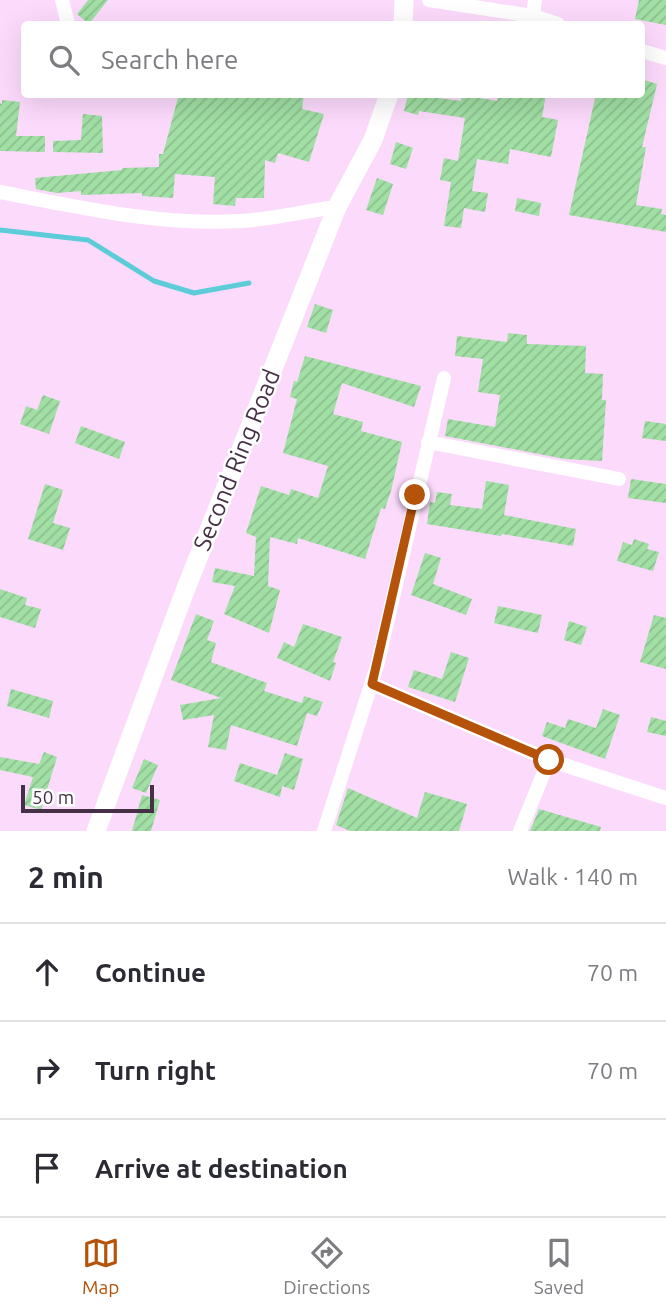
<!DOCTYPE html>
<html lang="en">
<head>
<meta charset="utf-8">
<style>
	:root { --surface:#fff; --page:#f7f7f7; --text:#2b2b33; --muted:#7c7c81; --line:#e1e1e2; --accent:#b45309 }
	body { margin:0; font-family:Ubuntu,sans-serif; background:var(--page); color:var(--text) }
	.scale { position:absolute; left:21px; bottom:18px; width:133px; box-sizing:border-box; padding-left:7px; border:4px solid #463046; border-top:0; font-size:19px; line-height:24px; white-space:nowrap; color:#463046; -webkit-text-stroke:5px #fff; paint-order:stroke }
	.stop { position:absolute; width:21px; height:21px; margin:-16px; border:5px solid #b45309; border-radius:50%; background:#fff }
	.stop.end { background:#b45309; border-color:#fff; box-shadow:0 2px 7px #0008 }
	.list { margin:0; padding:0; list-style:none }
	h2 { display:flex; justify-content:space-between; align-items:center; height:91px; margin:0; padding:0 28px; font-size:30px }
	h2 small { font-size:23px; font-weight:400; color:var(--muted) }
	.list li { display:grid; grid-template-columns:46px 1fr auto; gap:21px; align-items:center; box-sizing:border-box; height:98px; padding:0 28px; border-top:2px solid var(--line) }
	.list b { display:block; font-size:26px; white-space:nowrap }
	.list em { font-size:23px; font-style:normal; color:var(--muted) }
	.icon { flex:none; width:38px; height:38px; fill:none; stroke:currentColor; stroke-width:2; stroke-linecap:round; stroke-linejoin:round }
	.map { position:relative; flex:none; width:666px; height:831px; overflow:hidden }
	.search { position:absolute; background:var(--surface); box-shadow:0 7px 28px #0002; left:21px; right:21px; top:21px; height:77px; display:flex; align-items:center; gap:18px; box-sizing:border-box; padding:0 24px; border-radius:7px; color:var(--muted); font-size:26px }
	.sheet { height:385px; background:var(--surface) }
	nav { display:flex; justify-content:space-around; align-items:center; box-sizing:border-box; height:98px; border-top:2px solid var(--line); background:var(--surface); font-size:19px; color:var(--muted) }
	nav a { display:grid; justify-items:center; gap:4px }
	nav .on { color:var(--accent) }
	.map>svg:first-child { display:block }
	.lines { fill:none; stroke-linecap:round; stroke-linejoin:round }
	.stream { stroke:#5cccd9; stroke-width:5 }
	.building { fill:url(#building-hatch) }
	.street { stroke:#fff; stroke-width:14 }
	.secondary { stroke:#fff; stroke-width:19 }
	.route { stroke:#b45309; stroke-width:9 }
	.labels { text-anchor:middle; stroke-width:5; stroke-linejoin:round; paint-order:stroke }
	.street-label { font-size:24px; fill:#463046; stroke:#fff }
</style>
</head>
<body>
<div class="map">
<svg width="666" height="831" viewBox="0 0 666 831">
	<defs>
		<pattern id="building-hatch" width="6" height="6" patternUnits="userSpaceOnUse" patternTransform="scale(1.75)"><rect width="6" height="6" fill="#a1dfa4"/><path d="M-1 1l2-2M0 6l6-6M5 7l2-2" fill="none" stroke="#8cc08f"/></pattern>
	</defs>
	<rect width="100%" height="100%" fill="#fcdafc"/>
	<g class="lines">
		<path class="stream" d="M0 230 88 240 154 281 194 293 249 283"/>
	</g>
	<path class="building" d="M88 0H108L89 24 77 14Z
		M639 0H666V25L635 19Z
		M641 79 657 84 642 147H646L636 205 662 209 661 214 666 215V232L569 215 596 94H641Z
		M179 94H304L302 109 324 114 309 162 278 153 275 163 265 160 264 198H236L235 206 213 204 215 177 175 174 173 198 142 196V193L81 195V191L57 193 36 189 35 178 122 170V168L159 167V154H163Z
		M408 94 461 101 462 95 497 101 499 94H546L542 117 558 120 551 157 510 149 508 164 477 159 472 191 488 193 485 212 464 208 461 228 444 226 451 182 440 180 444 158 458 161 465 118 419 111 418 115 404 111Z
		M2 100 20 102 16 136H45V152L0 151V103L2 104Z
		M83 114 102 116 103 153 53 152V141L81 140Z
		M396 142 413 148 406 169 390 164Z
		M377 178 393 184 383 215 366 210Z
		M517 198 541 203 539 216 515 211Z
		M315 304 333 310 326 333 307 327Z
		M508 333 527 335V344L586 346 585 373 603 374 602 400H606L602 461 565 459 445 436 448 419 495 427 500 395 478 392 483 359 455 356 457 336 507 342Z
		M305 356 421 386 414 407 342 383 333 414 363 422 361 431 402 442 391 491 385 509 381 508 365 559 298 538 297 544 270 537 268 586 280 590 269 633 224 614 235 586 212 582 215 568 254 576 256 537 246 533 261 486 289 495 291 489 318 498 328 466 283 453 297 399 290 397 294 381 297 382Z
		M43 395 60 401 49 434 20 424 26 406 37 410Z
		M645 421 666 424V441L642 438Z
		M81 426 125 442 119 459 75 443Z
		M631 479 666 484V503L628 498Z
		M486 481 509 485 504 515 576 529 573 546 502 534 501 536 427 524 430 502 435 503 437 492 452 494 450 505 482 509Z
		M45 484 63 490 53 523 70 528 63 550 28 539Z
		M634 539 649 544 647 549 659 552 653 571 617 561 623 542 632 545Z
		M425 553 441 558 433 584 472 599 466 615 411 595Z
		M0 589 27 598 25 605 41 609 35 628 0 617Z
		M498 606 542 615 538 633 494 623Z
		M196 614 214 621 207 640 216 643 211 662 267 683 264 691 302 703 304 696 323 702 317 716 307 713 297 746 231 725 226 750 208 747 214 715 183 720 180 705 221 698 171 680Z
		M654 615 666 618V669L640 662Z
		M569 621 587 627 581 645 564 640Z
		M303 624 342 637 333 662 336 663 330 681 277 658 284 642 294 647Z
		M451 652 469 658 455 702 408 687 414 670 442 679Z
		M11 689 53 701 49 718 7 706Z
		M603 709 620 715 605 759 542 736 547 722 565 728 568 719 596 728Z
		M651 717 666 721V736L647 732Z
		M44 752 57 757 41 810 24 805 33 777 0 770V757L39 764Z
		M285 753 303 759 294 790 282 786 280 797 234 781 240 763 277 775Z
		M144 759 158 765 146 793 132 788Z
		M348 788 417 818 425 792 467 804 459 831H350L336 825Z
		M142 795 160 800 151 831H132Z
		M539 809 601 827 600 831H530Z"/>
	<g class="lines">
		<path class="street" d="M62 0 68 24
			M429 0 533 16 558 24
			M533 16 535 0
			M642 51 666 58
			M0 192C79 207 160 226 241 221 273 219 305 211 337 207
			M428 442 619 479
			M372 684 549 760 666 798
			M324 831 377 666 444 378
			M520 831 549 760"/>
		<path class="secondary" d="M403 24 404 0
			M96 831 183 596 337 207 373 140 389 94"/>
	</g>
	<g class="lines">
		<path class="route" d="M415 495 372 684 549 760"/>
	</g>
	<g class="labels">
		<g class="street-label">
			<text transform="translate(237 460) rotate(-68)" y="8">Second Ring Road</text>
		</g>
	</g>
</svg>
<div class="scale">50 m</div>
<div class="stop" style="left:549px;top:760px"></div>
<div class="stop end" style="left:415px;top:495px"></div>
<div class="search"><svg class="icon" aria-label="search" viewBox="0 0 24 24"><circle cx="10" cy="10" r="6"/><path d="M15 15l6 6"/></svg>Search here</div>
</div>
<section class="sheet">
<h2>2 min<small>Walk · 140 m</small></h2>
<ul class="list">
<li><svg class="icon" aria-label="ahead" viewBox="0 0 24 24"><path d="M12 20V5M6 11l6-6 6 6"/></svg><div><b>Continue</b></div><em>70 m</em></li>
<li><svg class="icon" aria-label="right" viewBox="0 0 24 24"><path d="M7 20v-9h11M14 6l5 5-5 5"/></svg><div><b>Turn right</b></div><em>70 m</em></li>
<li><svg class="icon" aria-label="arrive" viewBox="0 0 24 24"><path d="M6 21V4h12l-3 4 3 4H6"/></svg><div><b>Arrive at destination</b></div></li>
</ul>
</section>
<nav>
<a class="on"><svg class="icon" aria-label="map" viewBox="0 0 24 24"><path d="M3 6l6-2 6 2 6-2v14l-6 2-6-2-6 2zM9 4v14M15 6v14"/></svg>Map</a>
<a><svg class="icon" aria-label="directions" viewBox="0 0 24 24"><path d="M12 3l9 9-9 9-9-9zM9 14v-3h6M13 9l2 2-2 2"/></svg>Directions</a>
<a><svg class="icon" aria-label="saved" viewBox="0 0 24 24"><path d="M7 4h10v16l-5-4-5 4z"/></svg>Saved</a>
</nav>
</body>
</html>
